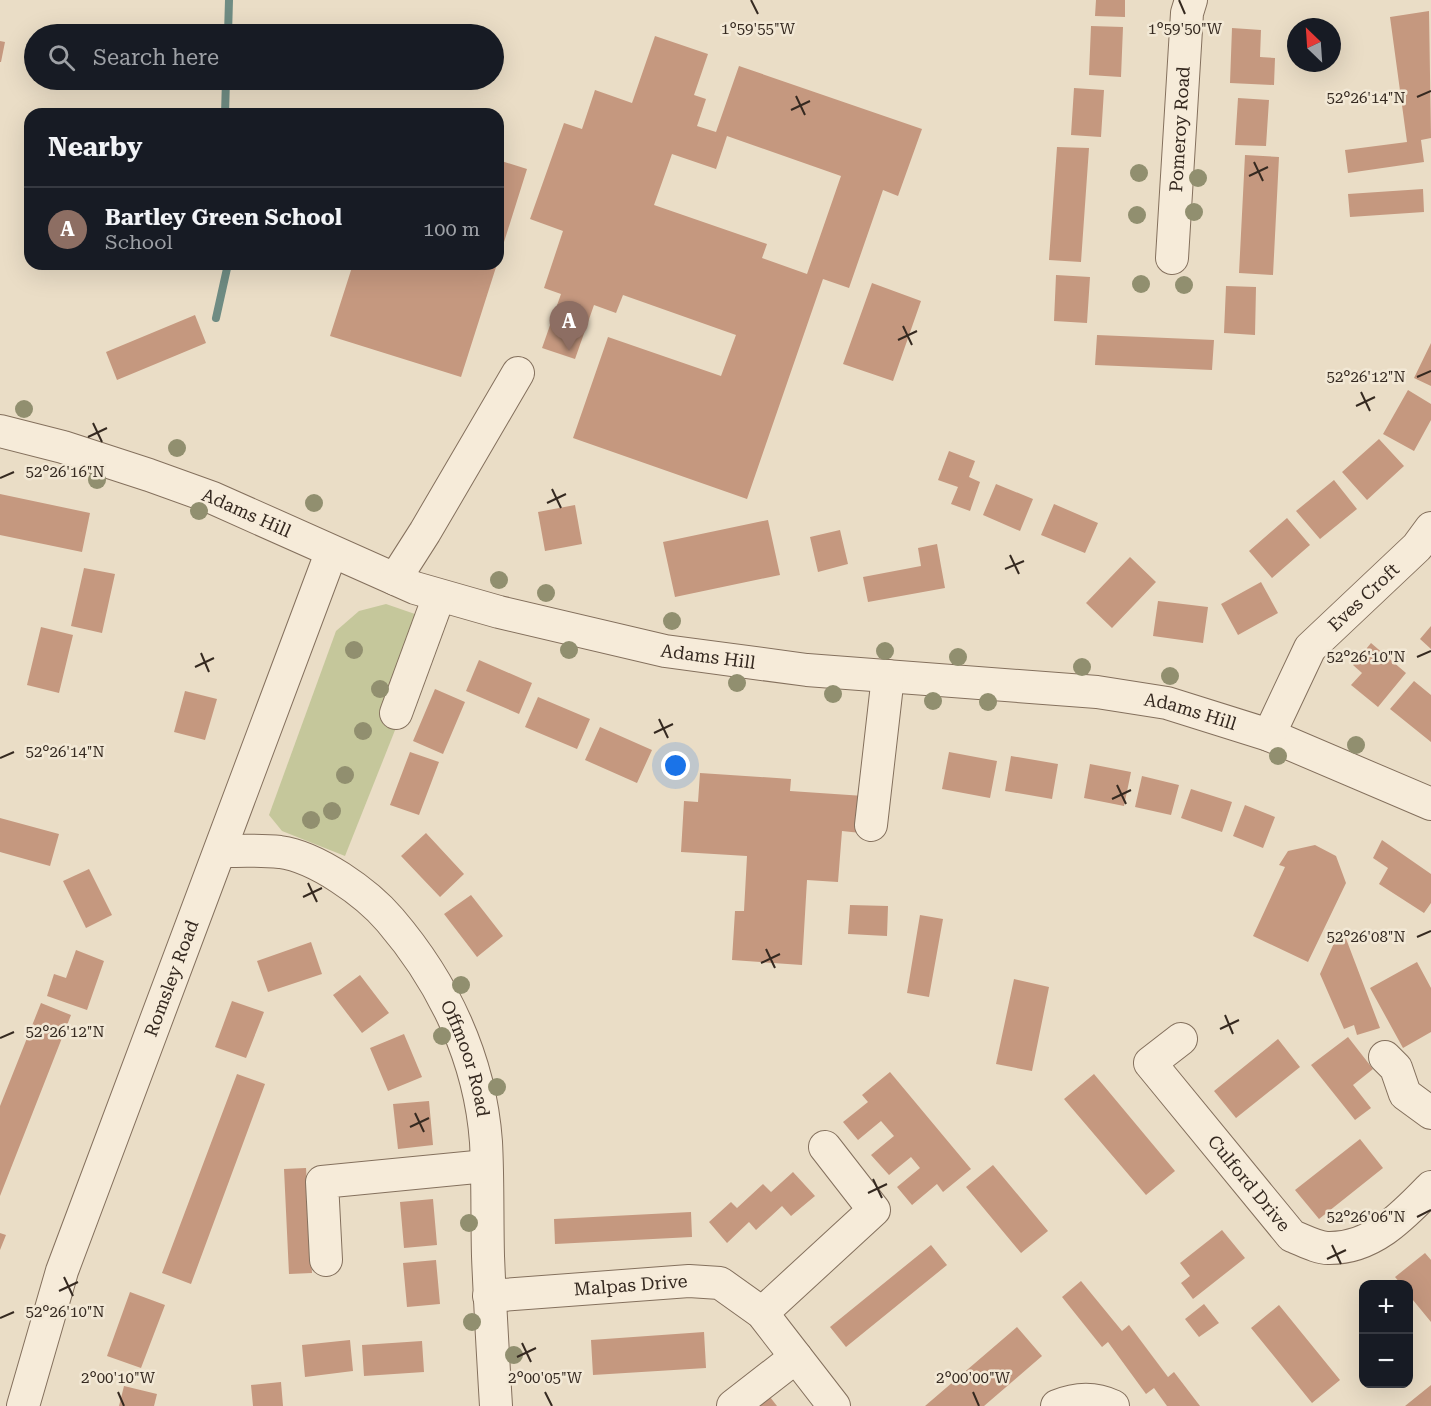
<!DOCTYPE html>
<html lang="en">
<head>
<meta charset="utf-8">
<style>
	:root { --surface:#171b24; --page:#242831; --text:#f1f3f6; --muted:#9ea1a6; --line:#363941; --accent:#c49da1 }
	body { margin:0; font-family:"Roboto Serif",serif; background:var(--page); color:var(--text) }
	.controls { position:absolute; right:18px; bottom:18px; display:grid; overflow:hidden; border-radius:12px; box-shadow:0 6px 24px #0002 }
	.controls button { width:54px; height:54px; display:grid; place-items:center; padding:0; border:0; border-bottom:2px solid var(--line); background:var(--surface); color:var(--text); font:30px sans-serif }
	.compass { position:absolute; left:1287px; top:18px; width:54px; height:54px; border-radius:50%; background:var(--surface); box-shadow:0 6px 24px #0002; rotate:335deg }
	.you { position:absolute; left:676px; top:766px; width:21px; height:21px; margin:-15px; border:4px solid #fff; border-radius:50%; background:#1a73e8; box-shadow:0 0 0 9px #1a73e833 }
	.badge { display:grid; place-items:center; width:39px; height:39px; border-radius:50%; background:var(--accent); color:#fff; font-size:20px; font-weight:700 }
	.pin { position:absolute; translate:-50% -50px; filter:drop-shadow(0 2px 3px #0008) }
	.pin::after { content:''; position:absolute; top:32px; width:21px; height:18px; background:inherit; clip-path:polygon(0 0,100% 0,50% 100%) }
	.list { margin:0; padding:0; list-style:none }
	h2 { display:flex; justify-content:space-between; align-items:center; height:78px; margin:0; padding:0 24px; font-size:26px }
	h2 small { font-size:20px; font-weight:400; color:var(--muted) }
	.list li { display:grid; grid-template-columns:39px 1fr auto; gap:18px; align-items:center; box-sizing:border-box; height:84px; padding:0 24px; border-top:2px solid var(--line) }
	.list b { display:block; font-size:22px; white-space:nowrap }
	.list p { margin:0; font-size:20px; white-space:nowrap; color:var(--muted) }
	.list em { font-size:20px; font-style:normal; color:var(--muted) }
	.icon { flex:none; width:33px; height:33px; fill:none; stroke:currentColor; stroke-width:2; stroke-linecap:round; stroke-linejoin:round }
	.map { position:relative; flex:none; width:1431px; height:1406px; overflow:hidden }
	.search { position:absolute; background:var(--surface); box-shadow:0 6px 24px #0002; left:24px; top:24px; width:480px; height:66px; display:flex; align-items:center; gap:15px; box-sizing:border-box; padding:0 21px; border-radius:33px; color:var(--muted); font-size:22px }
	.panel { position:absolute; background:var(--surface); box-shadow:0 6px 24px #0002; left:24px; top:108px; width:480px; height:162px; border-radius:18px }
	.map>svg:first-child { display:block }
	.green { fill:#c5c79b }
	.lines { fill:none; stroke-linecap:round; stroke-linejoin:round }
	.stream { stroke:#6f8c83; stroke-width:8 }
	.building { fill:#c5987f; fill-rule:evenodd }
	.minor-casing { stroke:#84705d; stroke-width:34 }
	.minor { stroke:#f6ebd9; stroke-width:32 }
	.tree { fill:#918f6f }
	.ticks { fill:none; stroke:#352920; stroke-width:2 }
	.labels { text-anchor:middle; stroke-width:5; stroke-linejoin:round; paint-order:stroke }
	.street-label { font-size:18px; fill:#352920; stroke:#f2e8d5 }
	.ticks-label { font-size:15px; text-anchor:middle; fill:#352920; stroke:#f2e8d5; stroke-width:5; stroke-linejoin:round; paint-order:stroke }
</style>
</head>
<body>
<div class="map">
<svg width="1431" height="1406" viewBox="0 0 1431 1406">
	<rect width="100%" height="100%" fill="#eaddc6"/>
	<path class="green" d="M386 604 438 622 345 856 282 831 269 815 336 631 359 611Z"/>
	<g class="lines">
		<path class="stream" d="M228 34 229 0
			M225 114 226 80
			M216 318 228 264"/>
	</g>
	<path class="building" d="M1096 0H1125V17L1095 16Z
		M1429 11 1431 138 1421 140 1424 162 1348 173 1345 150 1407 142 1390 17Z
		M1091 26 1123 27 1121 77 1089 75Z
		M1232 28 1261 30 1260 57 1275 58 1274 85 1230 83Z
		M655 36 708 54 694 95 706 99 697 126 716 132 739 66 922 129 898 196 883 190 849 288 823 279 747 499 573 438 608 337 721 376 736 335 623 295 616 313 594 305 575 359 542 348 561 294 544 288 563 231 530 219 564 123 582 129 595 90 632 103ZM727 136 841 176 807 274 762 258 767 244 654 205 672 154 716 169Z
		M0 41 5 42 1 62H0Z
		M1074 88 1104 90 1101 137 1071 135Z
		M1238 98 1269 100 1266 146 1235 145Z
		M1057 147 1089 148 1081 262 1049 260Z
		M1245 155 1279 157 1273 275 1239 273Z
		M498 160 527 169 499 258H498Z
		M1423 189 1424 212 1350 217 1348 194Z
		M353 264H497L461 377 330 336Z
		M1056 275 1090 277 1087 323 1054 321Z
		M872 283 921 301 893 381 843 364Z
		M1226 286 1256 287 1255 335 1224 333Z
		M195 315 206 343 117 380 106 352Z
		M1097 335 1214 340 1212 370 1095 365Z
		M1431 343V386L1414 378Z
		M1408 390 1431 404V420L1414 451 1383 434Z
		M1379 439 1404 466 1367 500 1342 472Z
		M949 451 975 461 969 477 980 482 970 511 951 504 958 487 938 480Z
		M1334 480 1357 509 1320 539 1296 511Z
		M996 484 1033 499 1020 531 983 515Z
		M0 494 90 513 82 552 0 535Z
		M1054 504 1098 523 1085 553 1041 535Z
		M575 505 582 544 545 551 538 512Z
		M1287 518 1310 545 1272 578 1249 551Z
		M768 520 780 575 675 597 663 542Z
		M840 530 848 564 818 572 810 537Z
		M937 544 945 588 868 602 863 577 921 566 918 548Z
		M1130 557 1156 582 1112 628 1086 603Z
		M84 568 115 574 102 633 71 626Z
		M1261 582 1278 613 1238 635 1221 604Z
		M1158 601 1208 607 1203 643 1153 636Z
		M1431 626V649L1420 639Z
		M41 627 73 635 59 693 27 685Z
		M1371 643 1406 673 1378 707 1351 685 1362 673 1353 665Z
		M479 660 532 683 519 714 466 691Z
		M1414 681 1431 695V742L1390 709Z
		M435 689 465 702 443 754 413 741Z
		M185 691 217 699 205 740 174 732Z
		M538 697 590 719 577 749 525 727Z
		M600 727 652 750 637 783 585 760Z
		M410 752 439 762 419 815 390 805Z
		M949 752 997 761 990 798 942 789Z
		M1011 756 1058 764 1052 799 1005 791Z
		M1090 764 1131 772 1124 806 1084 798Z
		M700 773 791 779 790 791 864 796 861 833 842 831 838 882 807 880 802 965 732 960 735 911H744L747 856 681 852 684 801 698 802Z
		M1142 776 1179 785 1171 815 1135 807Z
		M1191 789 1232 802 1222 832 1181 818Z
		M1245 805 1275 817 1263 848 1233 836Z
		M0 818 59 834 50 866 0 852Z
		M426 833 464 874 440 897 401 856Z
		M1382 840 1431 874V903L1424 913 1379 884 1388 868 1373 858Z
		M1315 845 1336 856 1346 883 1308 962 1253 936 1285 867 1279 865 1288 851Z
		M89 869 112 915 86 928 63 881Z
		M471 895 503 936 477 957 444 914Z
		M850 905 888 906 887 936 848 934Z
		M920 915 943 919 929 997 907 993Z
		M1345 936 1380 1028 1357 1035 1354 1025 1344 1029 1320 974 1335 941Z
		M311 942 322 974 268 992 257 961Z
		M76 950 104 961 87 1010 47 996 54 974 66 978Z
		M1417 962 1431 988V1032L1403 1048 1370 988Z
		M360 975 389 1013 362 1033 333 995Z
		M1014 979 1049 987 1032 1071 996 1064Z
		M232 1001 264 1012 246 1058 215 1047Z
		M41 1003 71 1015 0 1196V1106Z
		M404 1034 422 1077 388 1091 370 1048Z
		M1348 1037 1373 1069 1353 1085 1371 1108 1355 1120 1311 1065Z
		M1278 1039 1300 1067 1236 1118 1214 1091Z
		M890 1072 971 1169 943 1192 937 1184 912 1205 897 1187 920 1168 911 1157 889 1175 871 1155 894 1136 881 1121 858 1140 843 1122 868 1102 862 1095Z
		M237 1074 265 1084 191 1284 162 1273Z
		M1094 1074 1175 1171 1146 1195 1064 1099Z
		M429 1101 433 1145 398 1149 393 1104Z
		M1360 1139 1383 1168 1319 1219 1295 1190Z
		M993 1165 1048 1231 1021 1253 966 1187Z
		M306 1168 312 1273 289 1274 284 1169Z
		M793 1172 815 1196 791 1216 782 1206 756 1230 749 1222 727 1243 709 1222 731 1202 737 1208 763 1184 771 1192Z
		M433 1199 437 1245 404 1248 400 1202Z
		M691 1212 692 1237 555 1244 554 1219Z
		M1222 1230 1245 1258 1193 1299 1181 1283 1190 1276 1180 1263Z
		M0 1233 6 1235 0 1250Z
		M931 1245 947 1265 846 1347 830 1327Z
		M1425 1253 1431 1260V1322L1408 1294V1284H1401L1395 1277Z
		M436 1260 440 1304 407 1307 403 1263Z
		M1081 1281 1122 1331 1129 1325 1168 1377 1174 1372 1200 1406H1167L1154 1388 1146 1394 1108 1342 1102 1347 1062 1297Z
		M130 1292 165 1305 141 1368 107 1356Z
		M1204 1304 1219 1323 1199 1337 1185 1319Z
		M1279 1305 1340 1380 1312 1403 1251 1328Z
		M1017 1327 1042 1356 984 1406H925Z
		M704 1332 706 1368 593 1375 591 1340Z
		M350 1340 353 1371 305 1377 302 1345Z
		M422 1341 424 1372 364 1376 362 1345Z
		M281 1382 283 1406H253L251 1385Z
		M1431 1385V1406H1405Z
		M124 1386 157 1394 154 1406H119Z
		M770 1397 777 1406H758Z"/>
	<g class="lines">
		<g class="minor-casing">
			<g id="minor">
				<path id="s1" d="M1172 258 1187 13 1191 0"/>
				<path id="s2" d="M0 431 63 447 149 475 213 498 415 588 499 612 665 651 807 670 1097 692 1167 703 1269 735 1431 804"/>
				<path d="M395 579 425 532 518 373"/>
				<path d="M396 713 439 596"/>
				<path id="s3" d="M1269 735 1310 648 1417 547 1431 528"/>
				<path d="M871 825 888 676"/>
				<path id="s4" d="M221 851C240 851 261 850 280 852 317 857 367 893 390 920 444 983 480 1059 486 1142 488 1180 487 1218 488 1256 490 1306 493 1356 496 1406"/>
				<path id="s5" d="M1181 1039 1150 1063 1292 1236C1303 1240 1317 1248 1328 1248 1372 1249 1403 1216 1431 1187"/>
				<path d="M1385 1057 1396 1068 1405 1094 1431 1113"/>
				<path d="M326 1260 322 1182 486 1166"/>
				<path id="s6" d="M489 1296 689 1281 720 1283 762 1313 834 1406"/>
				<path d="M762 1313 874 1210 825 1147"/>
				<path id="s7" d="M23 1406 62 1271 331 553"/>
				<path d="M733 1406 796 1357"/>
				<path d="M1057 1406C1076 1398 1094 1397 1113 1406"/>
			</g>
		</g>
		<use href="#minor" class="minor"/>
	</g>
	<g class="tree">
		<circle cx="1139" cy="173" r="9"/>
		<circle cx="1198" cy="178" r="9"/>
		<circle cx="1194" cy="212" r="9"/>
		<circle cx="1137" cy="215" r="9"/>
		<circle cx="1141" cy="284" r="9"/>
		<circle cx="1184" cy="285" r="9"/>
		<circle cx="24" cy="409" r="9"/>
		<circle cx="177" cy="448" r="9"/>
		<circle cx="97" cy="480" r="9"/>
		<circle cx="314" cy="503" r="9"/>
		<circle cx="199" cy="511" r="9"/>
		<circle cx="499" cy="580" r="9"/>
		<circle cx="546" cy="593" r="9"/>
		<circle cx="672" cy="621" r="9"/>
		<circle cx="354" cy="650" r="9"/>
		<circle cx="569" cy="650" r="9"/>
		<circle cx="885" cy="651" r="9"/>
		<circle cx="958" cy="657" r="9"/>
		<circle cx="1082" cy="667" r="9"/>
		<circle cx="1170" cy="676" r="9"/>
		<circle cx="737" cy="683" r="9"/>
		<circle cx="380" cy="689" r="9"/>
		<circle cx="833" cy="694" r="9"/>
		<circle cx="933" cy="701" r="9"/>
		<circle cx="988" cy="702" r="9"/>
		<circle cx="363" cy="731" r="9"/>
		<circle cx="1356" cy="745" r="9"/>
		<circle cx="1278" cy="756" r="9"/>
		<circle cx="345" cy="775" r="9"/>
		<circle cx="332" cy="811" r="9"/>
		<circle cx="311" cy="820" r="9"/>
		<circle cx="461" cy="985" r="9"/>
		<circle cx="442" cy="1036" r="9"/>
		<circle cx="497" cy="1087" r="9"/>
		<circle cx="469" cy="1223" r="9"/>
		<circle cx="472" cy="1322" r="9"/>
		<circle cx="514" cy="1355" r="9"/>
	</g>
	<path class="ticks" d="M751 0 758 14M1179 0 1185 14M796 96 805 115M1417 97 1431 91M791 110 810 101M1254 162 1263 181M1249 176 1268 167M903 326 912 345M898 340 917 331M1417 377 1431 371M1361 392 1370 411M1356 406 1375 397M93 423 102 442M88 437 107 428M0 478 14 472M552 489 561 508M547 503 566 494M1010 555 1019 574M1005 569 1024 561M201 653 209 672M1417 657 1431 651M195 667 214 658M659 719 668 738M654 733 673 724M0 758 14 752M1117 785 1126 804M1112 799 1131 790M308 883 317 902M303 897 322 888M1417 937 1431 931M766 949 775 968M761 963 780 954M1225 1015 1233 1034M1220 1029 1239 1020M0 1038 14 1032M415 1113 424 1132M410 1127 429 1118M873 1179 882 1198M868 1193 887 1184M1417 1217 1431 1210M1332 1245 1341 1264M1327 1259 1346 1250M64 1277 73 1296M59 1291 78 1282M0 1318 14 1312M522 1343 531 1362M517 1357 536 1348M118 1392 124 1406M545 1392 552 1406M973 1392 979 1406"/>
	<g class="labels">
		<g class="street-label">
			<text dy="6" stroke="none"><textPath href="#s1" startOffset="129">Pomeroy Road</textPath></text>
			<text dy="6" stroke="none"><textPath href="#s2" startOffset="260">Adams Hill</textPath></text>
			<text dy="6" stroke="none"><textPath href="#s3" startOffset="170">Eves Croft</textPath></text>
			<text dy="6" stroke="none"><textPath href="#s2" startOffset="746">Adams Hill</textPath></text>
			<text dy="6" stroke="none"><textPath href="#s2" startOffset="1232">Adams Hill</textPath></text>
			<text dy="6" stroke="none"><textPath href="#s7" startOffset="453">Romsley Road</textPath></text>
			<text dy="6" stroke="none"><textPath href="#s4" startOffset="350">Offmoor Road</textPath></text>
			<text dy="6" stroke="none"><textPath href="#s5" startOffset="195">Culford Drive</textPath></text>
			<text dy="6" stroke="none"><textPath href="#s6" startOffset="142">Malpas Drive</textPath></text>
		</g>
	</g>
	<g class="ticks-label">
		<text x="758" y="34">1°59'55"W</text>
		<text x="1185" y="34">1°59'50"W</text>
		<text x="1366" y="103">52°26'14"N</text>
		<text x="1366" y="382">52°26'12"N</text>
		<text x="65" y="477">52°26'16"N</text>
		<text x="1366" y="662">52°26'10"N</text>
		<text x="65" y="757">52°26'14"N</text>
		<text x="1366" y="942">52°26'08"N</text>
		<text x="65" y="1037">52°26'12"N</text>
		<text x="1366" y="1222">52°26'06"N</text>
		<text x="65" y="1317">52°26'10"N</text>
		<text x="118" y="1383">2°00'10"W</text>
		<text x="545" y="1383">2°00'05"W</text>
		<text x="973" y="1383">2°00'00"W</text>
	</g>
</svg>
<div class="controls">
<button>+</button>
<button>−</button>
</div>
<svg class="compass" viewBox="-18 -18 36 36"><path d="M0-13l5 13h-10z" fill="#e53935"/><path d="M0 13l5-13h-10z" fill="#9ea1a6"/></svg>
<div class="you"></div>
<div class="pin badge" style="left:569px;top:351px;background:#8d6e63">A</div>
<div class="search"><svg class="icon" aria-label="search" viewBox="0 0 24 24"><circle cx="10" cy="10" r="6"/><path d="M15 15l6 6"/></svg>Search here</div>
<section class="panel">
<h2>Nearby<small></small></h2>
<ul class="list">
<li><span class="badge" style="background:#8d6e63">A</span><div><b>Bartley Green School</b><p>School</p></div><em>100 m</em></li>
</ul>
</section>
</div>
</body>
</html>
